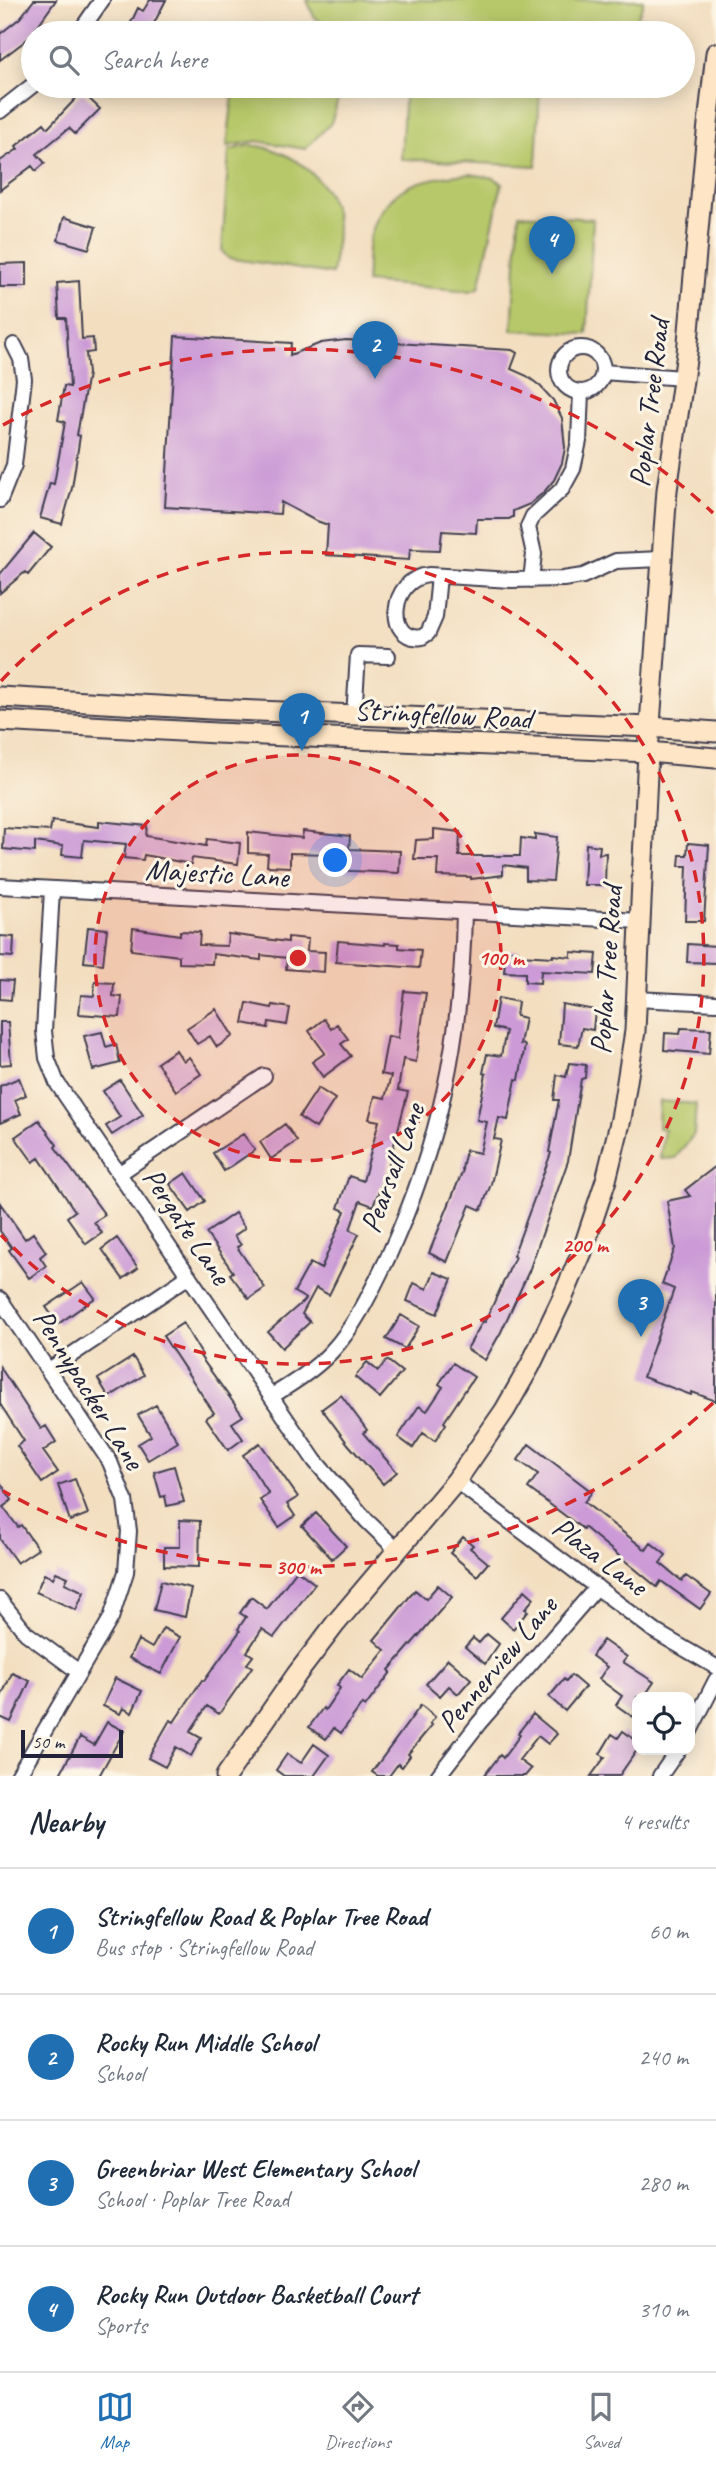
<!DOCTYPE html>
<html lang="en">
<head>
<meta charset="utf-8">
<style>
	:root { --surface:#fff; --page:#f6f6f7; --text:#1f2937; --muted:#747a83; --line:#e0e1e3; --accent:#1f6fb2 }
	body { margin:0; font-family:Caveat,sans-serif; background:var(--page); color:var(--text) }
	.controls { position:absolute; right:21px; bottom:21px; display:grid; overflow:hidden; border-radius:14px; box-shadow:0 4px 18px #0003 }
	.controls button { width:63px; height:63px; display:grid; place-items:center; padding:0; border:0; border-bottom:2px solid var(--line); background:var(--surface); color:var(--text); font:35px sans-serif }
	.scale { position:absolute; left:21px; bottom:18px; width:102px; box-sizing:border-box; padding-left:7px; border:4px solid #22223b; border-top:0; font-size:19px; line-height:24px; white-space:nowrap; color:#22223b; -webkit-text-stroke:5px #fcf5e5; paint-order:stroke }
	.you { position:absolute; left:336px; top:861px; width:24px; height:24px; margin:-18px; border:5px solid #fff; border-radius:50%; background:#1a73e8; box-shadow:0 0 0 10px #1a73e833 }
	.badge { display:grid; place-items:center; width:46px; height:46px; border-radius:50%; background:var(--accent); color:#fff; font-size:23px; font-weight:700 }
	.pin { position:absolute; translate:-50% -58px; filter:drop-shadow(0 2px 4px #0008) }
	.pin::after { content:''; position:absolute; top:37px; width:24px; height:21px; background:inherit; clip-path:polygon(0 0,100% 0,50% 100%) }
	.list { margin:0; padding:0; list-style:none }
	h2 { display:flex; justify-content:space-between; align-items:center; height:91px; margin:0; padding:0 28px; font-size:30px }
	h2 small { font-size:23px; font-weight:400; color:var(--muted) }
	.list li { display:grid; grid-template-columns:46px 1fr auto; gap:21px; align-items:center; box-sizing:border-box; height:126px; padding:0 28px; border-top:2px solid var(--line) }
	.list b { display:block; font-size:26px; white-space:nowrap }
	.list p { margin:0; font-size:23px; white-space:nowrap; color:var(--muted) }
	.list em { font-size:23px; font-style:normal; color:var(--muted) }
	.icon { flex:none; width:38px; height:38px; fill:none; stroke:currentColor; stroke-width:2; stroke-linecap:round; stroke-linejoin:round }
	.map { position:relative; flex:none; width:716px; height:1776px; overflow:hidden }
	.search { position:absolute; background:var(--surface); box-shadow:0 4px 18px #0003; left:21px; right:21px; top:21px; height:77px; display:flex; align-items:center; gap:18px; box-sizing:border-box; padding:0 24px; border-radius:38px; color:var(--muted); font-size:26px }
	.sheet { height:595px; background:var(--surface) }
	nav { display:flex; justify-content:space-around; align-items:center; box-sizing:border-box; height:98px; border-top:2px solid var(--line); background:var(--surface); font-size:19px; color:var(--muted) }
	nav a { display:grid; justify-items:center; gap:4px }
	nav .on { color:var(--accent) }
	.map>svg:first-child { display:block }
	.green { fill:#b7c86b; stroke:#6c7553; stroke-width:2 }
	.building { fill:#cc9bd7 }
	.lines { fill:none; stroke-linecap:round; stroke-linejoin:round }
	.street-casing { stroke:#413e4f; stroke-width:18 }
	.secondary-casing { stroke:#413e4f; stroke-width:23 }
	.street { stroke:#fff; stroke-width:14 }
	.secondary { stroke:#fde5c5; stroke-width:19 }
	.ring { fill:none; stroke:#d62828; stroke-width:3.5; stroke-dasharray:12 9 }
	.labels { text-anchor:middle; stroke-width:6; stroke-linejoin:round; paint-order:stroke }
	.street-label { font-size:30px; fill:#22223b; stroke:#fcf5e5 }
	.centre { fill:#d62828; stroke:#fcf5e5; stroke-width:3.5 }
	.ring-label { font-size:21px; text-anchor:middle; font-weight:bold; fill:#d62828; stroke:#fcf5e5; stroke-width:6; stroke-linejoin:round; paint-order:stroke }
</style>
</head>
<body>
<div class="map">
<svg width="716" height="1776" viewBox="0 0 716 1776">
	<rect width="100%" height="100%" fill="#fcf5e5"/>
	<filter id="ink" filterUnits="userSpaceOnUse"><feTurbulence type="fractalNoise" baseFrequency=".0143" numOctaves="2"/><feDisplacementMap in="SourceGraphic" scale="14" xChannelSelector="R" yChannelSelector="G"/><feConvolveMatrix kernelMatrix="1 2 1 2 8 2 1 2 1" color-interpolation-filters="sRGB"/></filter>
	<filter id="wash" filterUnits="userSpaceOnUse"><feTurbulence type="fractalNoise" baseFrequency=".00686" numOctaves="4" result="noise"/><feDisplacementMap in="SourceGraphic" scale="28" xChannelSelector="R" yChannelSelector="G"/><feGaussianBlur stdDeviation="1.57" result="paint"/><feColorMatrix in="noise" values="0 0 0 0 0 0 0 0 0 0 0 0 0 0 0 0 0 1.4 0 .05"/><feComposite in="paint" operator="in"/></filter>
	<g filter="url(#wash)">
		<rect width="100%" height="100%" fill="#f3dec0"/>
		<path class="green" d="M307 0H643V4L631 33H338L314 17Z
			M234 86H342L331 123 305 149 257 141 227 146Z
			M405 86H540L536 166 401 159Z
			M250 145C293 149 336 182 337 229 337 244 334 259 332 274L228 258 222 251 229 150Z
			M470 174 494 178 502 183 479 288 470 291 366 282C368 268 366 252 370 238 384 185 422 177 470 174Z
			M519 214 593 219 587 334 512 330Z
			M659 1101 696 1104 694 1134 675 1158 660 1159 664 1129 658 1128Z"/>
		<g id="blocks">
			<path class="building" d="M34 0H56L29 38 0 60V34L20 18Z
				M150 0H166L149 33H126L138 8 143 11Z
				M82 92 100 109 75 134 69 128 37 154 45 163 36 171 32 166 0 190V161L18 149 16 146 44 123 48 128Z
				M64 217 96 227 89 249 58 240Z
				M27 263V287H0V264Z
				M79 281 82 339 93 338 94 352 86 353 88 374 77 435 80 436 72 488 62 524 40 518 50 483 54 484 65 422 58 420 64 386 70 387 66 318H59L57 283Z
				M175 336 291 343 290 355 321 343 346 340 512 350 517 353 511 369 527 376 540 386 553 400 562 418 565 448 562 463 554 480 544 492 530 504 513 511V517L509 519H477L476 533 442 531 440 550 410 549 409 560 326 555 328 525 314 520 281 502 280 514 165 507Z
				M34 533 51 547 28 575 25 572 0 593V574Z
				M52 821 99 827V821L147 826 146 836 206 846 207 839 240 843 238 864 192 858 191 864 144 855 143 860 124 858 126 844 84 840 82 857 62 855 63 846 35 842V852L3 849 4 828 50 831Z
				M434 829 460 832 459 856H520L521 838 535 840V834L557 837 553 881 526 880V868L503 865V875L471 879V877L437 876 438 859H414L416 840 434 839Z
				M303 831 350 836 349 849 400 851 399 873 328 870 330 854 290 853V867L267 866 268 854 248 853V832L302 838Z
				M688 843 709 845 704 921H685L687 866H679L680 855H687Z
				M586 844 600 846 599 854 606 853 605 885H584Z
				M88 927 107 929 103 964 84 962Z
				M133 928 180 935V931L200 932 199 945 227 946 228 934 288 942V937L308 939 307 951 325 952 324 972 286 969 287 958 261 955V960L213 954 212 964 179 963V956L131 950Z
				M0 936 14 937 13 957 0 956Z
				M338 941 385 945V943L399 944V948L421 950 419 968 336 962Z
				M688 944 716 946V963L687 962Z
				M506 950 519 951V955L553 957V955L571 957V952L597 954 595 974 541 971 540 983 525 982V973L504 972Z
				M0 980 13 981 11 1000 0 999Z
				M95 982 114 983 113 996 122 997 120 1017 79 1014 81 995 94 996Z
				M404 991 426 993 416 1062 403 1059 398 1090 408 1092 387 1171 373 1206 360 1201 350 1230 359 1234 329 1295 316 1288 302 1314 310 1322 282 1348 268 1332 306 1299 294 1292 310 1263 321 1269 345 1211 338 1208 349 1176 363 1181 379 1121 369 1119 375 1096 385 1098 391 1076 381 1074 388 1036 398 1038Z
				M498 998 518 1002 516 1016 525 1018 520 1044 525 1045 519 1080 516 1079 508 1120 499 1118 494 1139 501 1140 491 1184 481 1210 470 1205 447 1262 429 1253 463 1170 462 1169 466 1150 480 1153 487 1122 477 1120 486 1074 483 1073 487 1054 501 1056 506 1031 493 1028Z
				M247 1003 272 1008 273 1005 290 1008 287 1025 269 1022 268 1028 243 1023Z
				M562 1004 595 1010 593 1030 582 1028 578 1046 559 1044Z
				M216 1009 233 1036 217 1047 210 1036 197 1044 187 1028Z
				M324 1019 331 1029 337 1024 348 1039 341 1044 351 1056 323 1077 312 1062 325 1053 309 1031Z
				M0 1022H8L11 1064 0 1065Z
				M681 1028 711 1029 709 1054 664 1050 665 1033 680 1034Z
				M102 1032 106 1047 116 1044 120 1063 93 1070 84 1036Z
				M176 1050 183 1061 189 1057 201 1074 176 1091 157 1063Z
				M569 1063 586 1065 585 1078 581 1079 568 1161 529 1271 501 1332 485 1360 467 1349 483 1321 485 1322 515 1257 513 1256 551 1153 549 1152 559 1100H554L557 1075 566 1077Z
				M19 1078 26 1095 15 1100 21 1114 0 1123V1086Z
				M120 1080 143 1115 112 1135 106 1126 120 1117 103 1091Z
				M318 1088 335 1099 316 1128 299 1117Z
				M39 1120 57 1145 55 1147 105 1215 94 1222 102 1233 86 1244 67 1217 75 1211 39 1158 33 1162 15 1137Z
				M285 1124 297 1141 271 1159 260 1142Z
				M243 1134 255 1150 224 1171 213 1153Z
				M716 1166V1401L692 1392 691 1395 643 1377 674 1289 662 1284 675 1248 667 1201 690 1196 685 1190Z
				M186 1173 205 1201 190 1212 170 1184Z
				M0 1203 25 1239 33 1233 46 1252 40 1257 46 1266 29 1278 9 1250 12 1248 0 1231Z
				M235 1213 245 1228 234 1236 241 1245 237 1247 265 1288 249 1299 230 1274 233 1272 206 1233Z
				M117 1238 138 1268 123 1279 102 1249Z
				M434 1272 452 1279 437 1314 407 1301 414 1283 427 1289Z
				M83 1282 95 1298 58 1324 46 1307Z
				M401 1315 419 1326 405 1349 386 1339Z
				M183 1323 202 1355 200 1356 243 1416 232 1423 243 1439 228 1450 206 1418 214 1413 163 1336Z
				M133 1357 144 1375 109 1397 98 1379Z
				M387 1360 402 1372 380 1398 355 1377 367 1362 378 1371Z
				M453 1363 474 1377 444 1422 446 1424 435 1441 423 1433 413 1448 398 1437 419 1406 427 1411 443 1387 439 1384Z
				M0 1367 41 1429 46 1426 56 1442 43 1451 58 1472 42 1483 17 1446 24 1441 0 1404Z
				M341 1395 367 1430 363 1433 397 1472 383 1484 348 1444 322 1409Z
				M156 1405 178 1442 148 1460 138 1444 151 1436 138 1415Z
				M260 1443 298 1497 287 1504 295 1516 279 1527 260 1500 269 1494 243 1455Z
				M529 1444 592 1492 584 1502 646 1550 651 1543 666 1555 660 1563 682 1581 686 1576 711 1594 700 1609 661 1581 657 1587 584 1527 583 1529 528 1488 538 1474 518 1460Z
				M174 1466 184 1502 167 1506 165 1496 161 1497 154 1472Z
				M75 1479 88 1514 70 1521 58 1485Z
				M0 1482 12 1500 3 1507 18 1527 21 1525 38 1549 17 1563 0 1539Z
				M316 1513 346 1546 332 1559 302 1526Z
				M180 1520 200 1521 199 1567 164 1566V1547H180Z
				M463 1537 473 1545 470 1548 488 1563 477 1576 450 1553Z
				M297 1570 315 1584 274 1637 262 1629 247 1652 253 1656 247 1664 252 1667 219 1714 207 1706 190 1732 201 1738 191 1756 176 1747 165 1767 148 1758 170 1720 174 1722 202 1680 204 1681 240 1631 238 1629 246 1617 240 1613 251 1597 267 1609Z
				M56 1572 68 1577 65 1583 84 1592 76 1610 36 1592 44 1574 53 1578Z
				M161 1581 191 1588 185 1617 154 1610Z
				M438 1585 452 1597 389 1670 391 1672 365 1707 362 1704 341 1733 334 1728 326 1739 309 1727 323 1708 325 1710 340 1688 337 1685 349 1669 362 1679 385 1650 374 1640 415 1590 426 1599Z
				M525 1590 534 1598 525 1609 528 1611 513 1629 501 1618Z
				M163 1628 180 1637 161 1674 129 1658 138 1640 152 1648Z
				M487 1634 499 1644 485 1664 465 1647 473 1638 479 1643Z
				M603 1640 627 1657 623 1662 654 1682 644 1697H637V1710L633 1717 616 1705 622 1696 599 1679 607 1667 592 1656Z
				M448 1659 471 1679 458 1694 449 1686 440 1696 426 1684Z
				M12 1673 30 1681 11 1722 0 1717V1699Z
				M571 1675 585 1687 565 1711 549 1697 564 1679 566 1681Z
				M115 1678 142 1691 132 1713 123 1708 120 1714 103 1706Z
				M421 1705 435 1717 430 1724 432 1725 408 1754 410 1756 402 1767 398 1764 389 1776H378L372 1772Z
				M533 1714 557 1734 548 1744 538 1736 519 1760 531 1769 525 1776H484L500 1755 503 1758 520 1735 518 1733Z
				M107 1722 124 1731 99 1776H59L80 1737 94 1745Z
				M623 1731 637 1741V1750L619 1776H591L605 1757 600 1754 612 1734 618 1738Z
				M314 1744 329 1755 314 1776H284L276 1770 287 1754 301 1763Z"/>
		</g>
	</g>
	<g filter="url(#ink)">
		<use href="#blocks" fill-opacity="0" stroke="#413e4f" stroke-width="2"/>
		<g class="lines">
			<g class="street-casing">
				<path id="street" d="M79 33 102 0
					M0 111 33 85
					M559 370a22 22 0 1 1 44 0a22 22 0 1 1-44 0Z
					M603 372 683 378
					M0 500 14 465 24 379 21 359 14 345
					M439 576 435 617 428 633 422 637C385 643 389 578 429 575L511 580 563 579 583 576 616 561 661 559
					M531 580 534 554 528 527 533 516 562 489 573 469 579 441 581 392
					M354 716 358 655 388 656
					M0 886 640 921
					M52 890 44 1031 47 1058 57 1083 315 1461 367 1521 397 1550
					M636 999 716 1003
					M120 1173 264 1076
					M0 1299 110 1462 125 1500 129 1531 126 1572 111 1618 18 1776
					M49 1370 189 1276
					M272 1396C293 1383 314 1370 331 1352 356 1325 372 1290 388 1257 440 1143 462 1037 464 912
					M456 1481 656 1632 716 1667
					M0 1600 26 1633 79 1672
					M690 1731 716 1680
					M438 1776 479 1723 597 1587
					M660 1776 678 1750"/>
			</g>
			<g class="secondary-casing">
				<path id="secondary" d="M0 697 210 709 650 727 716 732
					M0 721 216 733 648 752 716 758
					M226 1776 297 1674 336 1623 456 1481 505 1410 530 1366 562 1299 582 1252 606 1180 621 1119 635 1031 648 752 667 490 687 353 706 142 716 53"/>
			</g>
			<use href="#street" class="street"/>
			<use href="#secondary" class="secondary"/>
		</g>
	</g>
	<circle cx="298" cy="958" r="203" fill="#d62828" fill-opacity=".12"/>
	<g class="ring">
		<circle cx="298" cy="958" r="203"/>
		<path d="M1 681A406 406 0 1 1 1 1235"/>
		<path d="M713 1403A609 609 0 0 1 3 1491M3 425A609 609 0 0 1 713 513"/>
	</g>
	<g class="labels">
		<g class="street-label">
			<text transform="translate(649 403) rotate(-83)" y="10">Poplar Tree Road</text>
			<text transform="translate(443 714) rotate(3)" y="10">Stringfellow Road</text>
			<text transform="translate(217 873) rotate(3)" y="10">Majestic Lane</text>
			<text transform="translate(606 970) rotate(-86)" y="10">Poplar Tree Road</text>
			<text transform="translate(392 1168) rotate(-70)" y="10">Pearsall Lane</text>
			<text transform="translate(187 1226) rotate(56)" y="10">Pergate Lane</text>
			<text transform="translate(89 1389) rotate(58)" y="10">Pennypacker Lane</text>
			<text transform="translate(600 1556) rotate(37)" y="10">Plaza Lane</text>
			<text transform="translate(497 1664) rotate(-50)" y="10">Pennerview Lane</text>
		</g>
	</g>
	<circle cx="298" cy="958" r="10" class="centre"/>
	<g class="ring-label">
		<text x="501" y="965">100 m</text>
		<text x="585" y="1252">200 m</text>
		<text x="298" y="1574">300 m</text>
	</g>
</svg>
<div class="controls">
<button><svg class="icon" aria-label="locate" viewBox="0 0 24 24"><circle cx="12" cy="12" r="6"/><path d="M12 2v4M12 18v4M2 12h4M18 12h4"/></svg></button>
</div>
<div class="scale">50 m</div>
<div class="you"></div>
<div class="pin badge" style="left:302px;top:751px">1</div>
<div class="pin badge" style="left:375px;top:379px">2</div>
<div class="pin badge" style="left:641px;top:1337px">3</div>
<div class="pin badge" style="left:552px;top:274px">4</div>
<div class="search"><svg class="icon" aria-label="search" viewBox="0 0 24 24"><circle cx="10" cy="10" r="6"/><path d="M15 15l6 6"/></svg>Search here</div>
</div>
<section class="sheet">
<h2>Nearby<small>4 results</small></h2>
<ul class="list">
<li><span class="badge">1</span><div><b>Stringfellow Road &amp; Poplar Tree Road</b><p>Bus stop · Stringfellow Road</p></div><em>60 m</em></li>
<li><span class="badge">2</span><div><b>Rocky Run Middle School</b><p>School</p></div><em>240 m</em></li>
<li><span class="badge">3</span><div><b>Greenbriar West Elementary School</b><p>School · Poplar Tree Road</p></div><em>280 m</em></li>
<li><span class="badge">4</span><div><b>Rocky Run Outdoor Basketball Court</b><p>Sports</p></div><em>310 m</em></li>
</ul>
</section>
<nav>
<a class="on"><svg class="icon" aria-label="map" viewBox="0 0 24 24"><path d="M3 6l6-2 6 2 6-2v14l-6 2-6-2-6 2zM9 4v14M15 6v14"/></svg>Map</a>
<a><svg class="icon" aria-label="directions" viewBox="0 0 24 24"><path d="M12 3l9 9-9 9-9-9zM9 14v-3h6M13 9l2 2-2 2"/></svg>Directions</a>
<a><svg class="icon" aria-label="saved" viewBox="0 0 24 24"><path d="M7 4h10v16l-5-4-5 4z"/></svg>Saved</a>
</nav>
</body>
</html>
